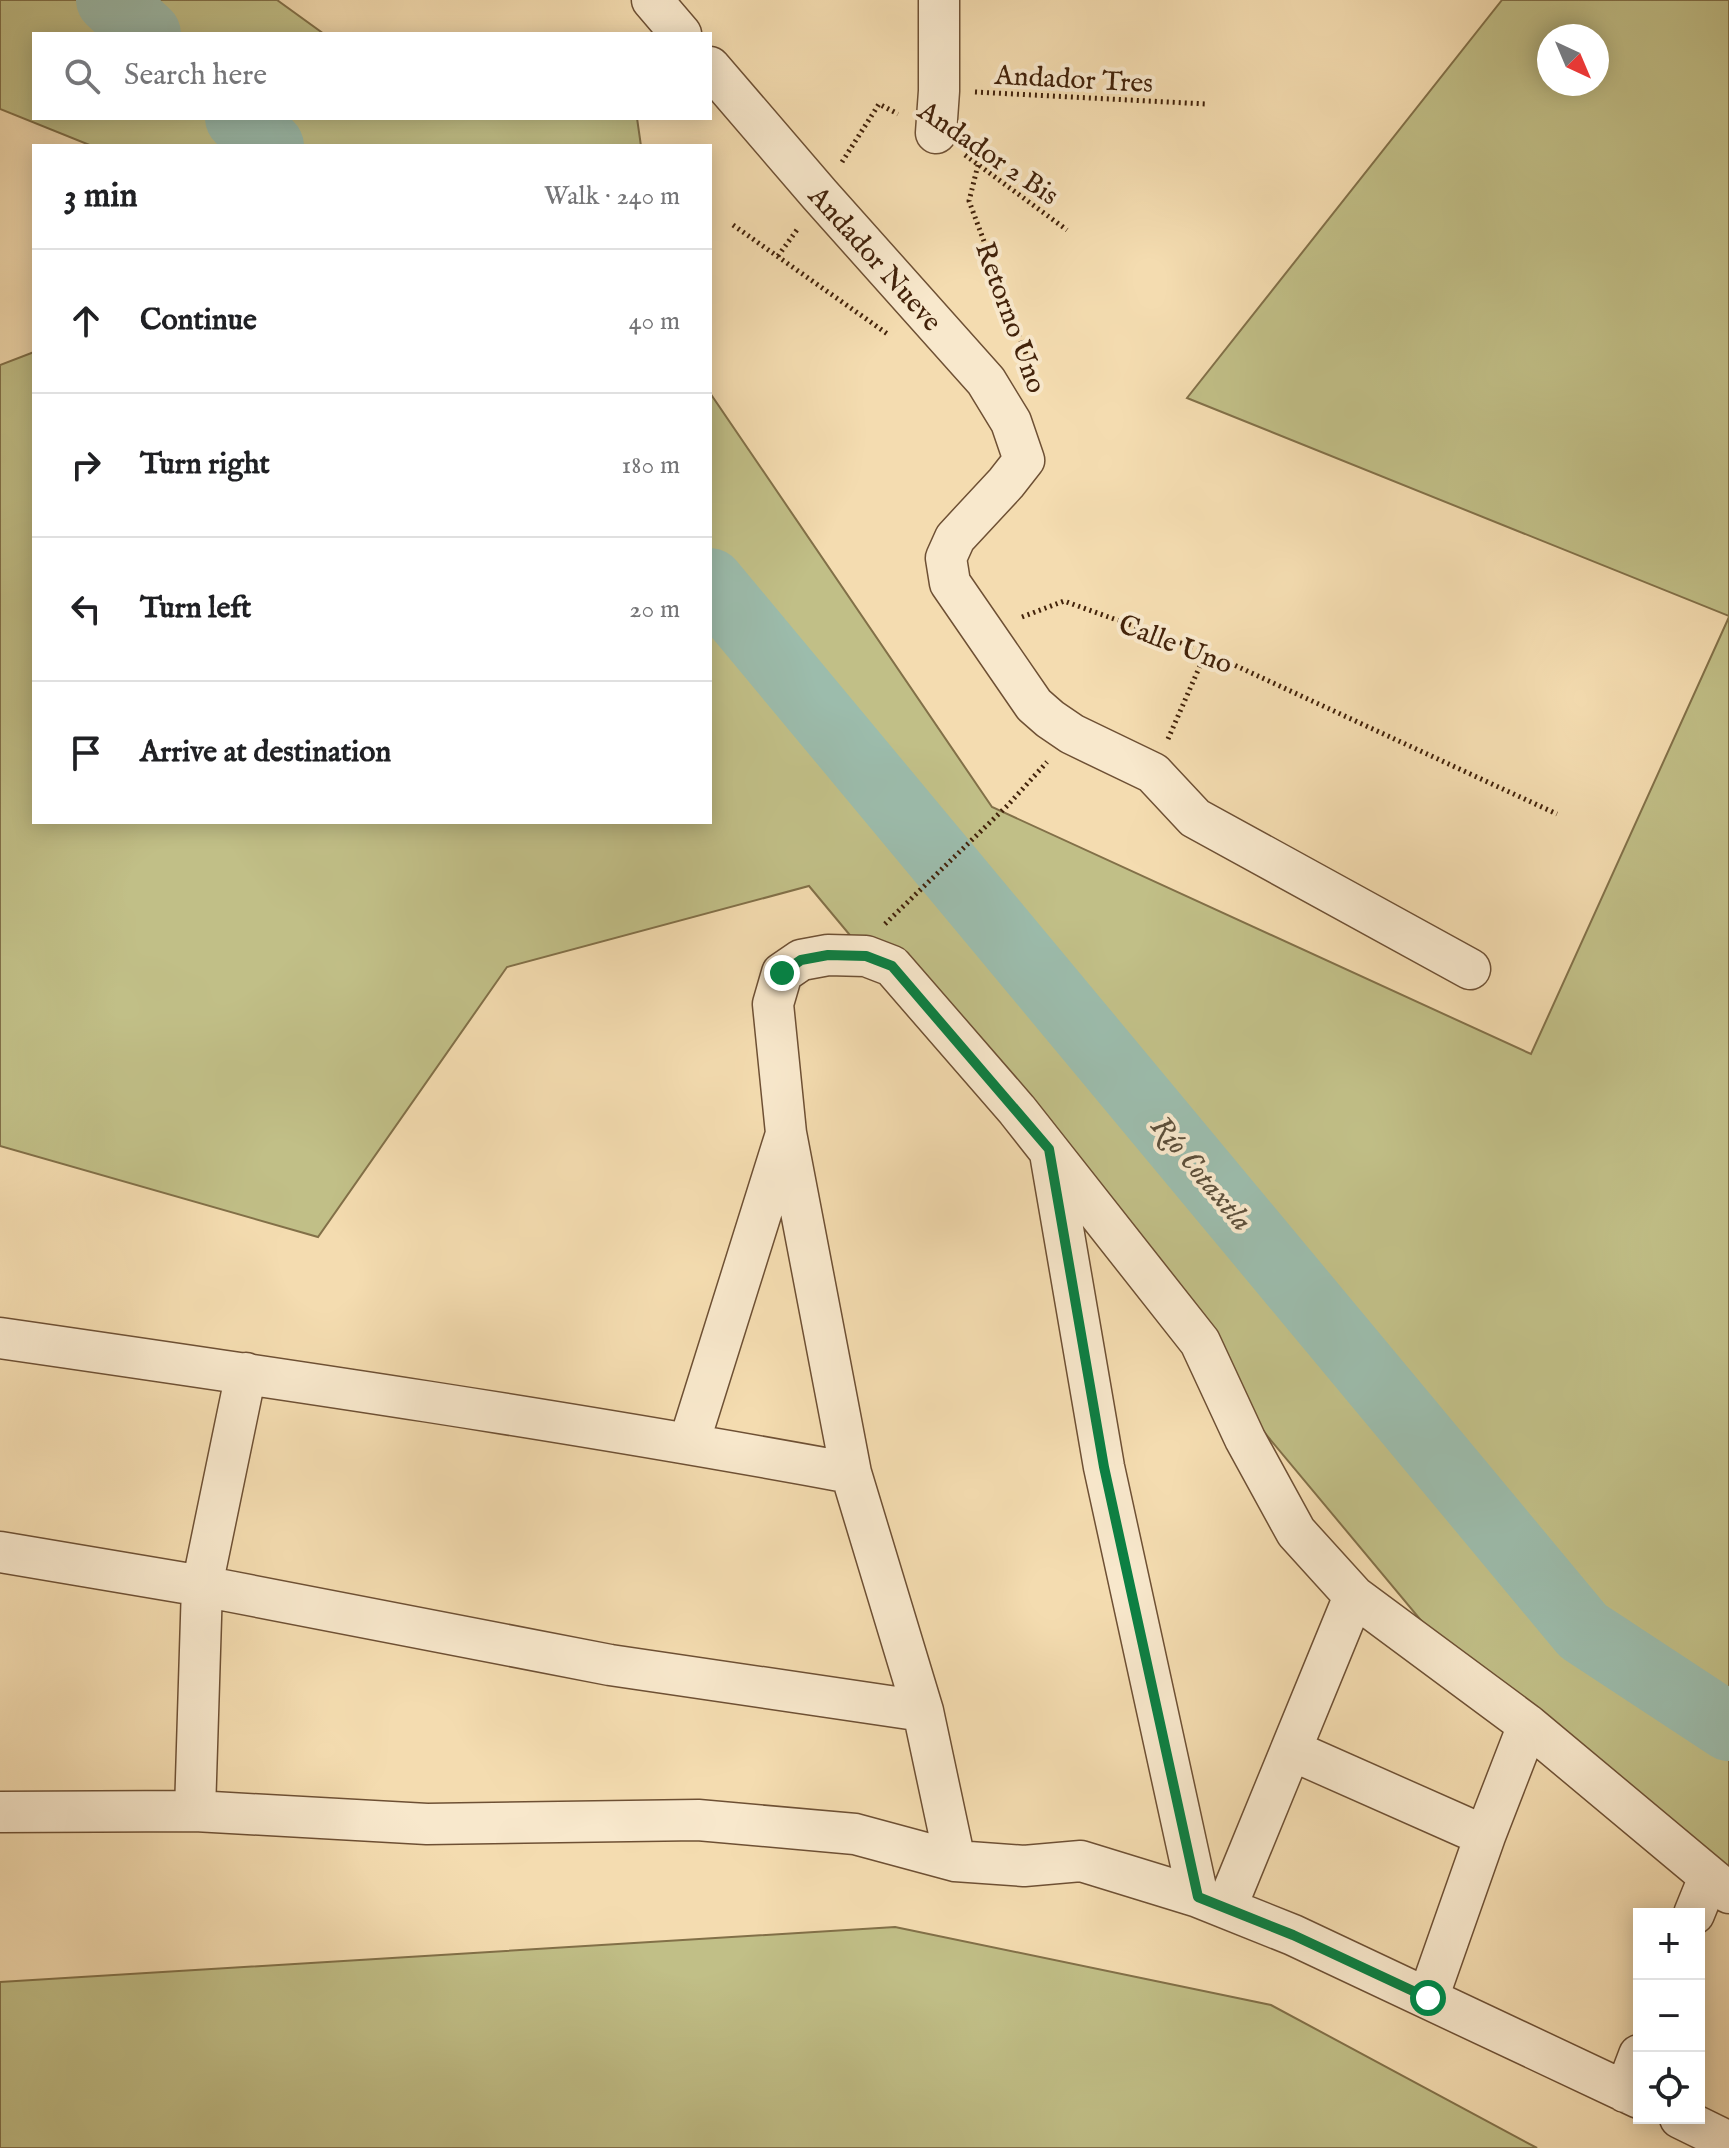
<!DOCTYPE html>
<html lang="en">
<head>
<meta charset="utf-8">
<style>
	:root { --surface:#fff; --page:#f6f6f6; --text:#202124; --muted:#757577; --line:#e0e0e0 }
	body { margin:0; font-family:"IM FELL English",serif; background:var(--page); color:var(--text) }
	.controls { position:absolute; right:24px; bottom:24px; display:grid; overflow:hidden; border-radius:0px; box-shadow:0 4px 20px #0003 }
	.controls button { width:72px; height:72px; display:grid; place-items:center; padding:0; border:0; border-bottom:2px solid var(--line); background:var(--surface); color:var(--text); font:40px sans-serif }
	.compass { position:absolute; left:1537px; top:24px; width:72px; height:72px; border-radius:50%; background:var(--surface); box-shadow:0 4px 20px #0003; rotate:136deg }
	.stop { position:absolute; width:24px; height:24px; margin:-18px; border:6px solid #0b8043; border-radius:50%; background:#fff }
	.stop.end { background:#0b8043; border-color:#fff; box-shadow:0 2px 8px #0008 }
	.list { margin:0; padding:0; list-style:none }
	h2 { display:flex; justify-content:space-between; align-items:center; height:104px; margin:0; padding:0 32px; font-size:34px }
	h2 small { font-size:26px; font-weight:400; color:var(--muted) }
	.list li { display:grid; grid-template-columns:52px 1fr auto; gap:24px; align-items:center; box-sizing:border-box; height:144px; padding:0 32px; border-top:2px solid var(--line) }
	.list b { display:block; font-size:30px; white-space:nowrap }
	.list em { font-size:26px; font-style:normal; color:var(--muted) }
	.icon { flex:none; width:44px; height:44px; fill:none; stroke:currentColor; stroke-width:2; stroke-linecap:round; stroke-linejoin:round }
	.map { position:relative; flex:none; width:1729px; height:2148px; overflow:hidden }
	.search { position:absolute; background:var(--surface); box-shadow:0 4px 20px #0003; left:32px; top:32px; width:680px; height:88px; display:flex; align-items:center; gap:20px; box-sizing:border-box; padding:0 28px; border-radius:0px; color:var(--muted); font-size:30px }
	.panel { position:absolute; background:var(--surface); box-shadow:0 4px 20px #0003; left:32px; top:144px; width:680px; height:680px; border-radius:0px }
	.map>svg:first-child { display:block }
	.green { fill:#c1bf87; stroke:#827048; stroke-width:2; fill-rule:evenodd }
	.lines { fill:none; stroke-linecap:round; stroke-linejoin:round }
	.river { stroke:#9cbcac; stroke-width:68 }
	.street-casing { stroke:#6e5034; stroke-width:43 }
	.path { stroke:#42220a; stroke-width:5; stroke-dasharray:2 4; stroke-linecap:butt }
	.street { stroke:#f8e8cc; stroke-width:40 }
	.route { stroke:#0b8043; stroke-width:10 }
	.labels { text-anchor:middle; stroke-width:8; stroke-linejoin:round; paint-order:stroke }
	.street-label { font-size:28px; fill:#42220a; stroke:#f8e8cc }
	.water-label { font-size:30px; font-style:italic; fill:#5d503b; stroke:#f8e8cc }
</style>
</head>
<body>
<div class="map">
<svg width="1729" height="2148" viewBox="0 0 1729 2148">
	<rect width="100%" height="100%" fill="#f4dcb0"/>
	<filter id="stains"><feTurbulence type="fractalNoise" baseFrequency=".0025" numOctaves="4"/><feColorMatrix values="0 0 0 0 .2 0 0 0 0 .09 0 0 0 0 .02 0 0 0 .5 -.17"/></filter>
	<radialGradient id="worn" r=".72"><stop offset=".6" stop-color="#630" stop-opacity="0"/><stop offset="1" stop-color="#630" stop-opacity=".3"/></radialGradient>
	<path class="green" d="M0 0H277L324 34H34V118H637L641 146H92L0 109Z
		M1502 0H1729V616L1187 398ZM1597 36V84H1549V36Z
		M34 352V822H710V393L992 807 1531 1054 1729 617V1901L1474 1684 809 886 507 967 318 1237 0 1146V365Z
		M895 1927 1271 2005 1537 2148H0V1982Z"/>
	<g class="lines">
		<path class="river" d="M110 0 147 34
			M239 118 270 146
			M710 582 1583 1631 1729 1727"/>
		<g class="street-casing">
			<path id="street" d="M652 0 681 34
				M710 67 820 195 986 381 1011 422 1024 460 1006 483 955 538 946 558 950 583 1034 705 1050 719 1072 734 1153 773 1195 818 1470 969
				M936 133 939 91V0
				M1050 1153 1104 1467 1198 1897
				M0 1338C284 1379 569 1421 851 1473
				M689 1443 785 1137
				M0 1552 202 1586 610 1665 923 1711
				M1291 1750 1485 1836
				M195 1811 202 1586 246 1373
				M0 1812 195 1811 427 1824 698 1820 855 1834 955 1861 1024 1866 1081 1861 1198 1897 1293 1935 1639 2098
				M955 1861 923 1711 851 1473 786 1133 773 1004 782 973 801 960 828 955 866 956 892 966 1017 1110 1200 1342 1245 1439 1296 1532 1354 1596 1528 1725 1729 1893
				M1226 1908 1354 1596
				M1694 1914 1709 1877
				M1428 1998 1485 1836 1528 1725
				M1625 2092 1639 2055
				M1680 2118 1729 2142"/>
		</g>
		<path class="path" d="M975 92 1206 104
			M965 155 1067 230
			M842 162 879 104 898 114
			M978 165 969 201 1039 389
			M733 225 889 335
			M778 256 799 227
			M1022 617 1064 601 1206 652 1557 814
			M1168 739 1206 652
			M885 924 1008 805 1047 762"/>
		<use href="#street" class="street"/>
	</g>
	<g class="lines">
		<path class="route" d="M782 973 801 960 828 955 866 956 892 966 1049 1149 1104 1467 1198 1897 1293 1935 1428 1998"/>
	</g>
	<g class="labels">
		<g class="street-label">
			<text transform="translate(1074 78) rotate(3)" y="10">Andador Tres</text>
			<text transform="translate(989 152) rotate(34)" y="10">Andador 2 Bis</text>
			<text transform="translate(876 258) rotate(48)" y="10">Andador Nueve</text>
			<text transform="translate(1012 317) rotate(70)" y="10">Retorno Uno</text>
			<text transform="translate(1176 643) rotate(21)" y="10">Calle Uno</text>
		</g>
		<g class="water-label">
			<text transform="translate(1202 1173) rotate(50)" y="10">Río Cotaxtla</text>
		</g>
	</g>
	<rect width="100%" height="100%" filter="url(#stains)"/>
	<rect width="100%" height="100%" fill="url(#worn)"/>
</svg>
<div class="controls">
<button>+</button>
<button>−</button>
<button><svg class="icon" aria-label="locate" viewBox="0 0 24 24"><circle cx="12" cy="12" r="6"/><path d="M12 2v4M12 18v4M2 12h4M18 12h4"/></svg></button>
</div>
<svg class="compass" viewBox="-18 -18 36 36"><path d="M0-13l5 13h-10z" fill="#e53935"/><path d="M0 13l5-13h-10z" fill="#757577"/></svg>
<div class="stop" style="left:1428px;top:1998px"></div>
<div class="stop end" style="left:782px;top:973px"></div>
<div class="search"><svg class="icon" aria-label="search" viewBox="0 0 24 24"><circle cx="10" cy="10" r="6"/><path d="M15 15l6 6"/></svg>Search here</div>
<section class="panel">
<h2>3 min<small>Walk · 240 m</small></h2>
<ul class="list">
<li><svg class="icon" aria-label="ahead" viewBox="0 0 24 24"><path d="M12 20V5M6 11l6-6 6 6"/></svg><div><b>Continue</b></div><em>40 m</em></li>
<li><svg class="icon" aria-label="right" viewBox="0 0 24 24"><path d="M7 20v-9h11M14 6l5 5-5 5"/></svg><div><b>Turn right</b></div><em>180 m</em></li>
<li><svg class="icon" aria-label="left" viewBox="0 0 24 24"><path d="M17 20v-9H6M10 6l-5 5 5 5"/></svg><div><b>Turn left</b></div><em>20 m</em></li>
<li><svg class="icon" aria-label="arrive" viewBox="0 0 24 24"><path d="M6 21V4h12l-3 4 3 4H6"/></svg><div><b>Arrive at destination</b></div></li>
</ul>
</section>
</div>
</body>
</html>
